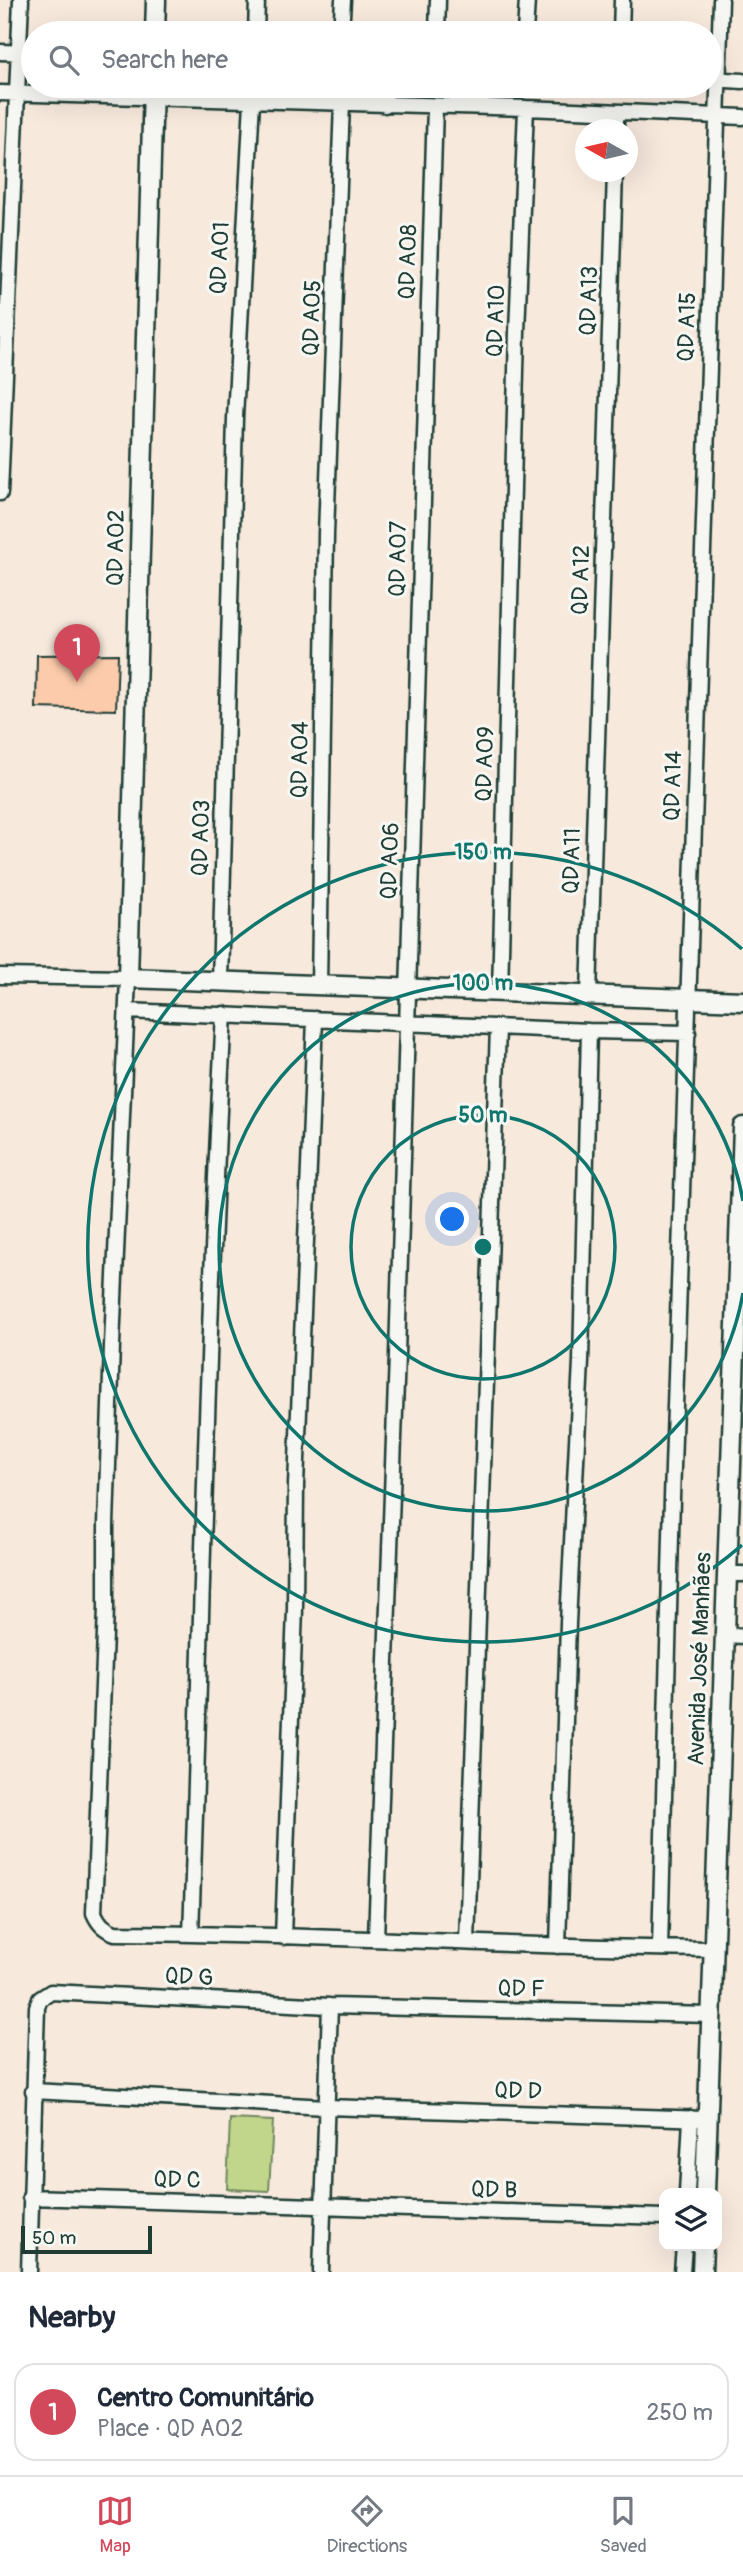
<!DOCTYPE html>
<html lang="en">
<head>
<meta charset="utf-8">
<style>
	:root { --surface:#fff; --page:#f2f2f3; --text:#1f2937; --muted:#747a83; --line:#e0e1e3; --accent:#d1495b }
	body { margin:0; font-family:Pangolin,sans-serif; background:var(--page); color:var(--text) }
	.controls { position:absolute; right:21px; bottom:21px; display:grid; overflow:hidden; border-radius:14px; box-shadow:0 7px 28px #0002 }
	.controls button { width:63px; height:63px; display:grid; place-items:center; padding:0; border:0; border-bottom:2px solid var(--line); background:var(--surface); color:var(--text); font:35px sans-serif }
	.compass { position:absolute; left:575px; top:119px; width:63px; height:63px; border-radius:50%; background:var(--surface); box-shadow:0 7px 28px #0002; rotate:278deg }
	.scale { position:absolute; left:21px; bottom:18px; width:131px; box-sizing:border-box; padding-left:7px; border:4px solid #1f3d34; border-top:0; font-size:19px; line-height:24px; white-space:nowrap; color:#1f3d34; -webkit-text-stroke:5px #f6f6f2; paint-order:stroke }
	.you { position:absolute; left:453px; top:1220px; width:24px; height:24px; margin:-18px; border:5px solid #fff; border-radius:50%; background:#1a73e8; box-shadow:0 0 0 10px #1a73e833 }
	.badge { display:grid; place-items:center; width:46px; height:46px; border-radius:50%; background:var(--accent); color:#fff; font-size:23px; font-weight:700 }
	.pin { position:absolute; translate:-50% -58px; filter:drop-shadow(0 2px 4px #0008) }
	.pin::after { content:''; position:absolute; top:37px; width:24px; height:21px; background:inherit; clip-path:polygon(0 0,100% 0,50% 100%) }
	.list { margin:0; padding:0; list-style:none }
	h2 { display:flex; justify-content:space-between; align-items:center; height:91px; margin:0; padding:0 28px; font-size:30px }
	h2 small { font-size:23px; font-weight:400; color:var(--muted) }
	.list li { display:grid; grid-template-columns:46px 1fr auto; gap:21px; align-items:center; box-sizing:border-box; height:98px; margin:0 14px 14px; padding:0 14px; border:2px solid var(--line); border-radius:21px }
	.list b { display:block; font-size:26px; white-space:nowrap }
	.list p { margin:0; font-size:23px; white-space:nowrap; color:var(--muted) }
	.list em { font-size:23px; font-style:normal; color:var(--muted) }
	.icon { flex:none; width:38px; height:38px; fill:none; stroke:currentColor; stroke-width:2; stroke-linecap:round; stroke-linejoin:round }
	.map { position:relative; flex:none; width:743px; height:2272px; overflow:hidden }
	.search { position:absolute; background:var(--surface); box-shadow:0 7px 28px #0002; left:21px; right:21px; top:21px; height:77px; display:flex; align-items:center; gap:18px; box-sizing:border-box; padding:0 24px; border-radius:38px; color:var(--muted); font-size:26px }
	.sheet { height:203px; background:var(--surface) }
	nav { display:flex; justify-content:space-around; align-items:center; box-sizing:border-box; height:98px; border-top:2px solid var(--line); background:var(--surface); font-size:19px; color:var(--muted) }
	nav a { display:grid; justify-items:center; gap:4px }
	nav .on { color:var(--accent) }
	.map>svg:first-child { display:block }
	.green { fill:#c1d58b; stroke:#708960; stroke-width:2 }
	.building { fill:#fccbab; stroke:#1f3d34; stroke-width:2 }
	.lines { fill:none; stroke-linecap:round; stroke-linejoin:round }
	.minor-casing { stroke:#1f3d34; stroke-width:19 }
	.tertiary-casing { stroke:#1f3d34; stroke-width:23 }
	.minor { stroke:#f6f6f2; stroke-width:14 }
	.tertiary { stroke:#f6f6f2; stroke-width:18 }
	.ring { fill:none; stroke:#0f766e; stroke-width:3.5 }
	.labels { text-anchor:middle; stroke-width:6; stroke-linejoin:round; paint-order:stroke }
	.street-label { font-size:23px; fill:#1f3d34; stroke:#f6f6f2 }
	.centre { fill:#0f766e; stroke:#f6f6f2; stroke-width:3.5 }
	.ring-label { font-size:21px; text-anchor:middle; font-weight:bold; fill:#0f766e; stroke:#f6f6f2; stroke-width:6; stroke-linejoin:round; paint-order:stroke }
</style>
</head>
<body>
<div class="map">
<svg width="743" height="2272" viewBox="0 0 743 2272">
	<rect width="100%" height="100%" fill="#f8e9dd"/>
	<filter id="ink" filterUnits="userSpaceOnUse"><feTurbulence type="fractalNoise" baseFrequency=".0143" numOctaves="2"/><feDisplacementMap in="SourceGraphic" scale="14" xChannelSelector="R" yChannelSelector="G"/><feConvolveMatrix kernelMatrix="1 2 1 2 8 2 1 2 1" color-interpolation-filters="sRGB"/></filter>
	<g filter="url(#ink)">
		<path class="green" d="M230 2119 273 2121 269 2191 227 2189Z"/>
		<path class="building" d="M118 654 116 710 36 708 37 655Z"/>
		<g class="lines">
			<g class="minor-casing">
				<path id="minor" d="M256 33 257 0
					M341 33 343 0
					M437 33 438 0
					M525 33 527 0
					M621 33 622 0
					M0 52 33 53
					M710 79 743 81
					M0 93 526 108 743 117
					M385 105 386 86
					M616 130V113
					M0 493 21 0
					M0 976 128 978 112 1345 106 1525V1608L94 1913C99 1924 104 1929 115 1933 315 1934 514 1947 714 1949
					M220 982 235 418 252 101
					M319 986 326 534 342 103
					M500 992 517 332 526 108
					M589 995 615 172
					M127 1011 589 1031 688 1033
					M727 1574H743
					M724 1635 743 1636
					M191 1934C202 1627 207 1321 224 1014
					M283 1937 295 1609 296 1485 315 1019
					M376 1938 397 1355 435 106
					M467 1942 498 1027
					M558 1946 568 1623 581 1361 589 1031
					M660 1948 672 1498 721 0
					M33 2091 326 2107 708 2119
					M687 2193 691 2118
					M30 2197 664 2217
					M29 2272 37 2007 40 1999 51 1992 330 2006 711 2015
					M321 2272 330 2006
					M682 2272 684 2246"/>
			</g>
			<g class="tertiary-casing">
				<path id="tertiary" d="M155 33 156 0
					M153 86 128 978 743 1001
					M705 2193 743 1127
					M702 2272 703 2246"/>
			</g>
			<use href="#minor" class="minor"/>
			<use href="#tertiary" class="tertiary"/>
		</g>
	</g>
	<g class="ring">
		<circle cx="483" cy="1247" r="132"/>
		<path d="M743 1293A264 264 0 1 1 743 1201"/>
		<path d="M742 1545A395 395 0 1 1 742 949"/>
	</g>
	<g class="labels">
		<g class="street-label">
			<text transform="translate(219 258) rotate(-87)" y="8">QD A01</text>
			<text transform="translate(407 262) rotate(-88)" y="8">QD A08</text>
			<text transform="translate(588 301) rotate(-88)" y="8">QD A13</text>
			<text transform="translate(311 318) rotate(-88)" y="8">QD A05</text>
			<text transform="translate(495 321) rotate(-88)" y="8">QD A10</text>
			<text transform="translate(686 327) rotate(-88)" y="8">QD A15</text>
			<text transform="translate(115 548) rotate(-89)" y="8">QD A02</text>
			<text transform="translate(397 559) rotate(-89)" y="8">QD A07</text>
			<text transform="translate(580 580) rotate(-88)" y="8">QD A12</text>
			<text transform="translate(299 760) rotate(-89)" y="8">QD A04</text>
			<text transform="translate(484 764) rotate(-88)" y="8">QD A09</text>
			<text transform="translate(672 786) rotate(-88)" y="8">QD A14</text>
			<text transform="translate(200 838) rotate(-88)" y="8">QD A03</text>
			<text transform="translate(389 861) rotate(-88)" y="8">QD A06</text>
			<text transform="translate(571 861) rotate(-88)" y="8">QD A11</text>
			<text transform="translate(699 1659) rotate(-88)" y="8">Avenida José Manhães</text>
			<text transform="translate(189 1976) rotate(3)" y="8">QD G</text>
			<text transform="translate(521 1988) rotate(1)" y="8">QD F</text>
			<text transform="translate(518 2090) rotate(2)" y="8">QD D</text>
			<text transform="translate(177 2179) rotate(2)" y="8">QD C</text>
			<text transform="translate(494 2189) rotate(2)" y="8">QD B</text>
		</g>
	</g>
	<circle cx="483" cy="1247" r="10" class="centre"/>
	<g class="ring-label">
		<text x="483" y="859">150 m</text>
		<text x="483" y="990">100 m</text>
		<text x="483" y="1122">50 m</text>
	</g>
</svg>
<div class="controls">
<button><svg class="icon" aria-label="layers" viewBox="0 0 24 24"><path d="M12 4l9 5-9 5-9-5zM3 14l9 5 9-5"/></svg></button>
</div>
<svg class="compass" viewBox="-18 -18 36 36"><path d="M0-13l5 13h-10z" fill="#e53935"/><path d="M0 13l5-13h-10z" fill="#747a83"/></svg>
<div class="scale">50 m</div>
<div class="you"></div>
<div class="pin badge" style="left:77px;top:682px">1</div>
<div class="search"><svg class="icon" aria-label="search" viewBox="0 0 24 24"><circle cx="10" cy="10" r="6"/><path d="M15 15l6 6"/></svg>Search here</div>
</div>
<section class="sheet">
<h2>Nearby<small></small></h2>
<ul class="list">
<li><span class="badge">1</span><div><b>Centro Comunitário</b><p>Place · QD A02</p></div><em>250 m</em></li>
</ul>
</section>
<nav>
<a class="on"><svg class="icon" aria-label="map" viewBox="0 0 24 24"><path d="M3 6l6-2 6 2 6-2v14l-6 2-6-2-6 2zM9 4v14M15 6v14"/></svg>Map</a>
<a><svg class="icon" aria-label="directions" viewBox="0 0 24 24"><path d="M12 3l9 9-9 9-9-9zM9 14v-3h6M13 9l2 2-2 2"/></svg>Directions</a>
<a><svg class="icon" aria-label="saved" viewBox="0 0 24 24"><path d="M7 4h10v16l-5-4-5 4z"/></svg>Saved</a>
</nav>
</body>
</html>
